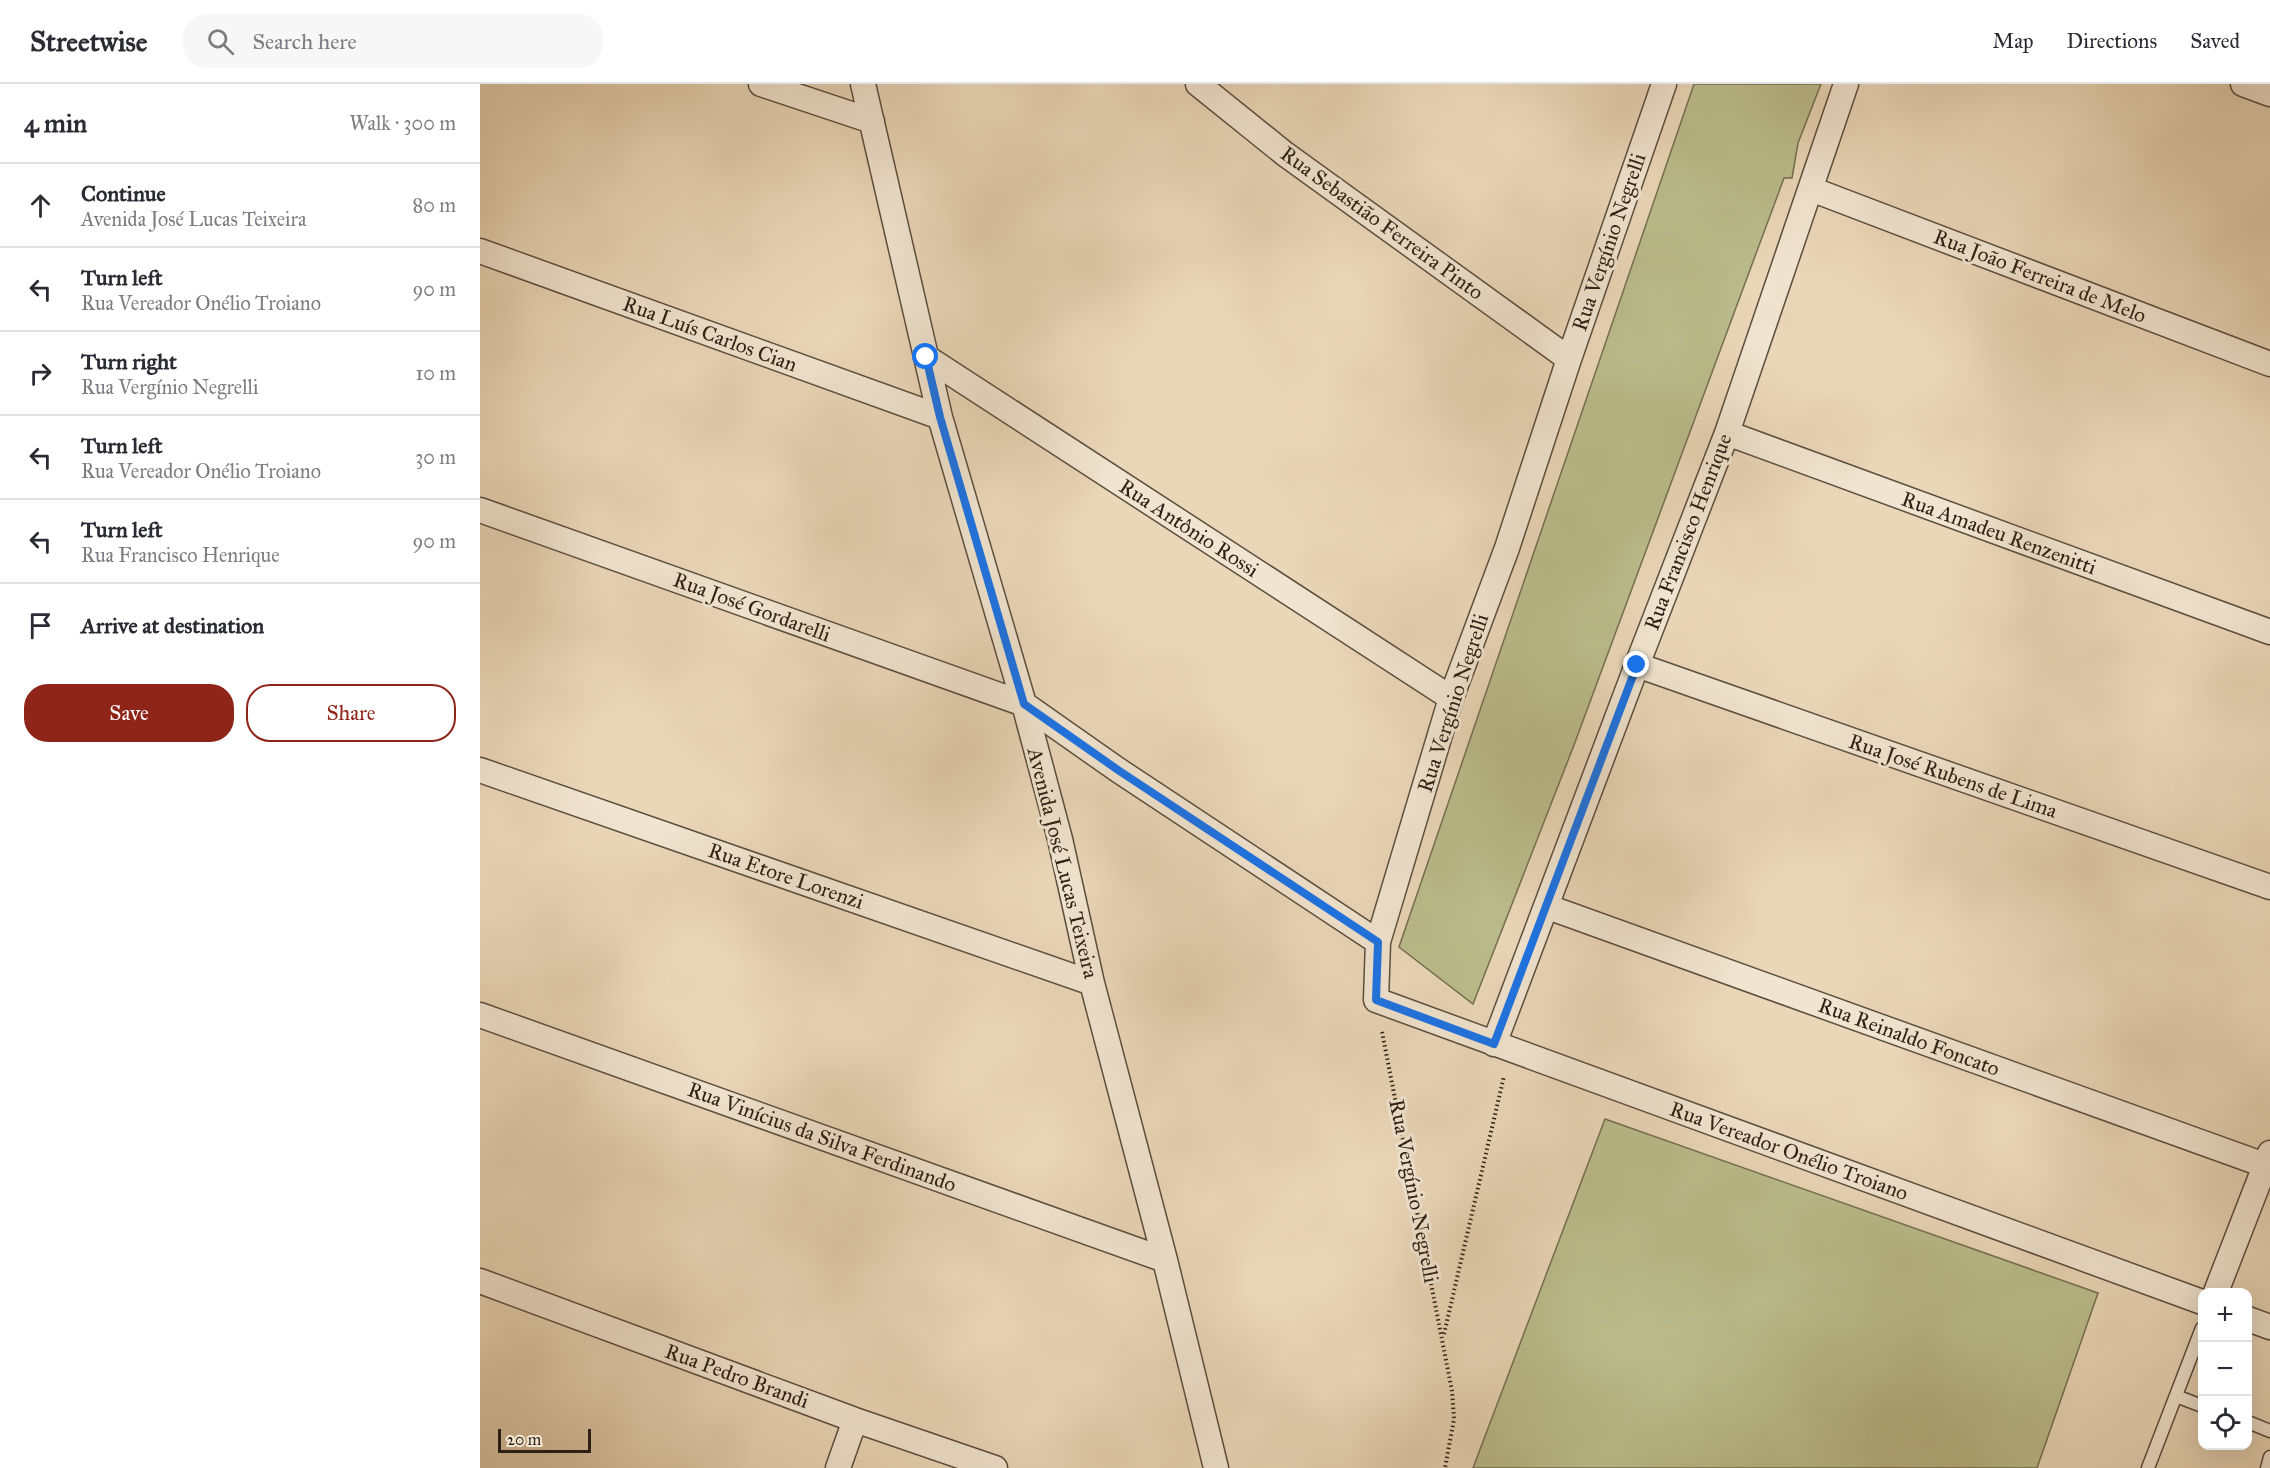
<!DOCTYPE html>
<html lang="en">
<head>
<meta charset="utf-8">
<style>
	:root { --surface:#fff; --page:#f7f7f7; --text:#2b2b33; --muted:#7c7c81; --line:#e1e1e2; --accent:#8f2418 }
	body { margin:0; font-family:"IM FELL Great Primer",serif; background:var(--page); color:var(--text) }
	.controls { position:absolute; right:18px; bottom:18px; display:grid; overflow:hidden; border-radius:12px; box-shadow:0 6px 24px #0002 }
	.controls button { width:54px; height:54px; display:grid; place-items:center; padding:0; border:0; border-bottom:2px solid var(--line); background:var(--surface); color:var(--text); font:30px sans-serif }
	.scale { position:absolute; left:18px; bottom:15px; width:93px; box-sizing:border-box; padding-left:6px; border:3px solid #2d2115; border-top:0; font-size:16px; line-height:21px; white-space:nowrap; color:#2d2115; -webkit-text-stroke:4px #f1e5d1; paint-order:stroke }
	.stop { position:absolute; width:18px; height:18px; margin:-14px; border:4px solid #1a73e8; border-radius:50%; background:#fff }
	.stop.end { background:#1a73e8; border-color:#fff; box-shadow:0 2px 6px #0008 }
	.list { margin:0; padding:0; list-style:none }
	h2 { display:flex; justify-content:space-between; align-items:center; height:78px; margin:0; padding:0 24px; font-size:26px }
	h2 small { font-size:20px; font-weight:400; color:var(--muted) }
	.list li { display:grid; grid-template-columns:39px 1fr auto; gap:18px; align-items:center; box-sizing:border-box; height:84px; padding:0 24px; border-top:2px solid var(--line) }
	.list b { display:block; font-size:22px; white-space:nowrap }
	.list p { margin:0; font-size:20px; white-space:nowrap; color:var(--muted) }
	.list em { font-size:20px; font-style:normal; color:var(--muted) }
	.actions { display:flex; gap:12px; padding:18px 24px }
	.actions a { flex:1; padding:14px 0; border:2px solid var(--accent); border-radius:24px; text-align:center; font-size:21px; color:var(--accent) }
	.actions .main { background:var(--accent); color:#fff }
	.icon { flex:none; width:33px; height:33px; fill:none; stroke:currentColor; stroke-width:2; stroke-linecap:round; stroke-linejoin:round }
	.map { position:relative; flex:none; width:1790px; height:1384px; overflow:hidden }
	header { display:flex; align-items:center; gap:36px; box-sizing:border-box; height:84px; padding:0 30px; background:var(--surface); border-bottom:2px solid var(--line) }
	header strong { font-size:28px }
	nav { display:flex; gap:33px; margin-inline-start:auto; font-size:21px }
	.search { width:420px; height:54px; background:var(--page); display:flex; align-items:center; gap:15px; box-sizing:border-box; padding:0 21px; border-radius:24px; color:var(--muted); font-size:22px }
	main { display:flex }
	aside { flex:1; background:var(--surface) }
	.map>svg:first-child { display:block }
	.green { fill:#bbbd8c; stroke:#746f50; stroke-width:1.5 }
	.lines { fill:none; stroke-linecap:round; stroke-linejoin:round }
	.lane-casing { stroke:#5c4e3e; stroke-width:15 }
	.street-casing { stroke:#5c4e3e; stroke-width:27 }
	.path { stroke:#2d2115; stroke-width:4; stroke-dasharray:1.5 3; stroke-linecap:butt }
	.lane { stroke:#f1e5d1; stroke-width:12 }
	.street { stroke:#f1e5d1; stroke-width:24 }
	.route { stroke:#1a73e8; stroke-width:8 }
	.labels { text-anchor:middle; stroke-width:6; stroke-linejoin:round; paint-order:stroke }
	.street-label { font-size:21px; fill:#2d2115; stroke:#f1e5d1 }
</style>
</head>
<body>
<header>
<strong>Streetwise</strong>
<div class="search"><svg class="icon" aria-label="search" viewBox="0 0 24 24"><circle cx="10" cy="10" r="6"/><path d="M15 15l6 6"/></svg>Search here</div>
<nav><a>Map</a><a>Directions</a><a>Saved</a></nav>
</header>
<main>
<aside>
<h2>4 min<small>Walk · 300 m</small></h2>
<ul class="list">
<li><svg class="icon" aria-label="ahead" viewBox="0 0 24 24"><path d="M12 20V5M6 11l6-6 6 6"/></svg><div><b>Continue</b><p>Avenida José Lucas Teixeira</p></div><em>80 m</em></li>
<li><svg class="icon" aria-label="left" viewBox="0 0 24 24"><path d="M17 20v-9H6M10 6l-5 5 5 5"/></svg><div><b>Turn left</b><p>Rua Vereador Onélio Troiano</p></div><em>90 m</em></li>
<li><svg class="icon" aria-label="right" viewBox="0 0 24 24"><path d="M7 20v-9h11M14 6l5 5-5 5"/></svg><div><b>Turn right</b><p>Rua Vergínio Negrelli</p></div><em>10 m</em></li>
<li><svg class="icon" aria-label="left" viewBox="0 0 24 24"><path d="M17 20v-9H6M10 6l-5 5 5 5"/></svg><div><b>Turn left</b><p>Rua Vereador Onélio Troiano</p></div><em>30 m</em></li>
<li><svg class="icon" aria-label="left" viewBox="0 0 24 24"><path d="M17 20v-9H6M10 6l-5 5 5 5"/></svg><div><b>Turn left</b><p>Rua Francisco Henrique</p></div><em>90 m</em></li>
<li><svg class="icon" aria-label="arrive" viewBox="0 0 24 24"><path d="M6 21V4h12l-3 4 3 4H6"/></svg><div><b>Arrive at destination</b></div></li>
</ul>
<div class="actions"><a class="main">Save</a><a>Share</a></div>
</aside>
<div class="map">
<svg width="1790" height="1384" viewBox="0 0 1790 1384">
	<rect width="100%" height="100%" fill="#ead7b8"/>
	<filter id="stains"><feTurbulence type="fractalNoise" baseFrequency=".00333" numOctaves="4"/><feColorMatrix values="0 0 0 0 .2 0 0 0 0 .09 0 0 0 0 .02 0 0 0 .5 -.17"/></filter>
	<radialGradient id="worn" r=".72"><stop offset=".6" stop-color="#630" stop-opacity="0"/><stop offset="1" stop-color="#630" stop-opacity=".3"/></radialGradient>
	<path class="green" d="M1214 0H1341L1318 59 1312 94H1304L1094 661 993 920 919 863Z
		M1125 1035 1618 1209 1557 1384H993Z"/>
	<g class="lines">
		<g class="lane-casing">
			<path id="lane" d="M1696 1312 1722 1322
				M1768 1338 1790 1347
				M1668 1384 1722 1244
				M1787 1384 1790 1373"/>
		</g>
		<g class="street-casing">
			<path id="street" d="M281 0 392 37
				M383 0 460 333 544 620 580 755 612 899 685 1176 736 1384
				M718 0 805 70 1089 275
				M1184 0 1089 275 1027 464 971 614 898 858 896 916 1722 1218
				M1763 0 1790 10
				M1331 105 1790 280
				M0 167 460 333
				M446 273 971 614
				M1247 349 1790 548
				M0 426 544 620 638 686 898 858
				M1157 581 1790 803
				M0 686 612 899
				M1068 823 1790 1083
				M0 931 685 1176
				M1014 960 1157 581 1247 349 1366 0
				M0 1197 375 1336 515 1384
				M1736 1208 1790 1069
				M1768 1235 1790 1243
				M358 1384 375 1336"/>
		</g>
		<path class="path" d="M902 948 972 1307 974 1335 965 1384
			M964 1250 1024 992"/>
		<use href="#lane" class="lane"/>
		<use href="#street" class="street"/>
	</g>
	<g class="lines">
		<path class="route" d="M446 273 460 333 544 620 638 686 898 858 896 916 1014 960 1157 581"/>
	</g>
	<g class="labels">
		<g class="street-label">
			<text transform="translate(902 139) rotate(36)" y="7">Rua Sebastião Ferreira Pinto</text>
			<text transform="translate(1129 158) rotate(-71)" y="7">Rua Vergínio Negrelli</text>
			<text transform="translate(1560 192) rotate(21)" y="7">Rua João Ferreira de Melo</text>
			<text transform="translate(230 250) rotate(20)" y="7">Rua Luís Carlos Cian</text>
			<text transform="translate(709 444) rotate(33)" y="7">Rua Antônio Rossi</text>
			<text transform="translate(1208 448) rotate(-69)" y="7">Rua Francisco Henrique</text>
			<text transform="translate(1519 449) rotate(20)" y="7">Rua Amadeu Renzenitti</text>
			<text transform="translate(272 523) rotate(20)" y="7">Rua José Gordarelli</text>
			<text transform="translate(973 619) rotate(-72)" y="7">Rua Vergínio Negrelli</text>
			<text transform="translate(1473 692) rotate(19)" y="7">Rua José Rubens de Lima</text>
			<text transform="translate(583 779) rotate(76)" y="7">Avenida José Lucas Teixeira</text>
			<text transform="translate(306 792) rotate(19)" y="7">Rua Etore Lorenzi</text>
			<text transform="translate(1429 953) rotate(20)" y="7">Rua Reinaldo Foncato</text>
			<text transform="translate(342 1053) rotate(20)" y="7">Rua Vinícius da Silva Ferdinando</text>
			<text transform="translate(1309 1067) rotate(20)" y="7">Rua Vereador Onélio Troiano</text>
			<text transform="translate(934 1107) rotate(79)" y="7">Rua Vergínio Negrelli</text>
			<text transform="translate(257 1292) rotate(20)" y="7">Rua Pedro Brandi</text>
		</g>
	</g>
	<rect width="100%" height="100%" filter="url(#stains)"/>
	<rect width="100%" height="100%" fill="url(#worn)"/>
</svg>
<div class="controls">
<button>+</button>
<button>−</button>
<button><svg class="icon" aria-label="locate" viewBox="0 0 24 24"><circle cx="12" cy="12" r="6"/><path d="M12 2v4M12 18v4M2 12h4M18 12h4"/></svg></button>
</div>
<div class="scale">20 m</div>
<div class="stop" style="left:446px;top:273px"></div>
<div class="stop end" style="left:1157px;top:581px"></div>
</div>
</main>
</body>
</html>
